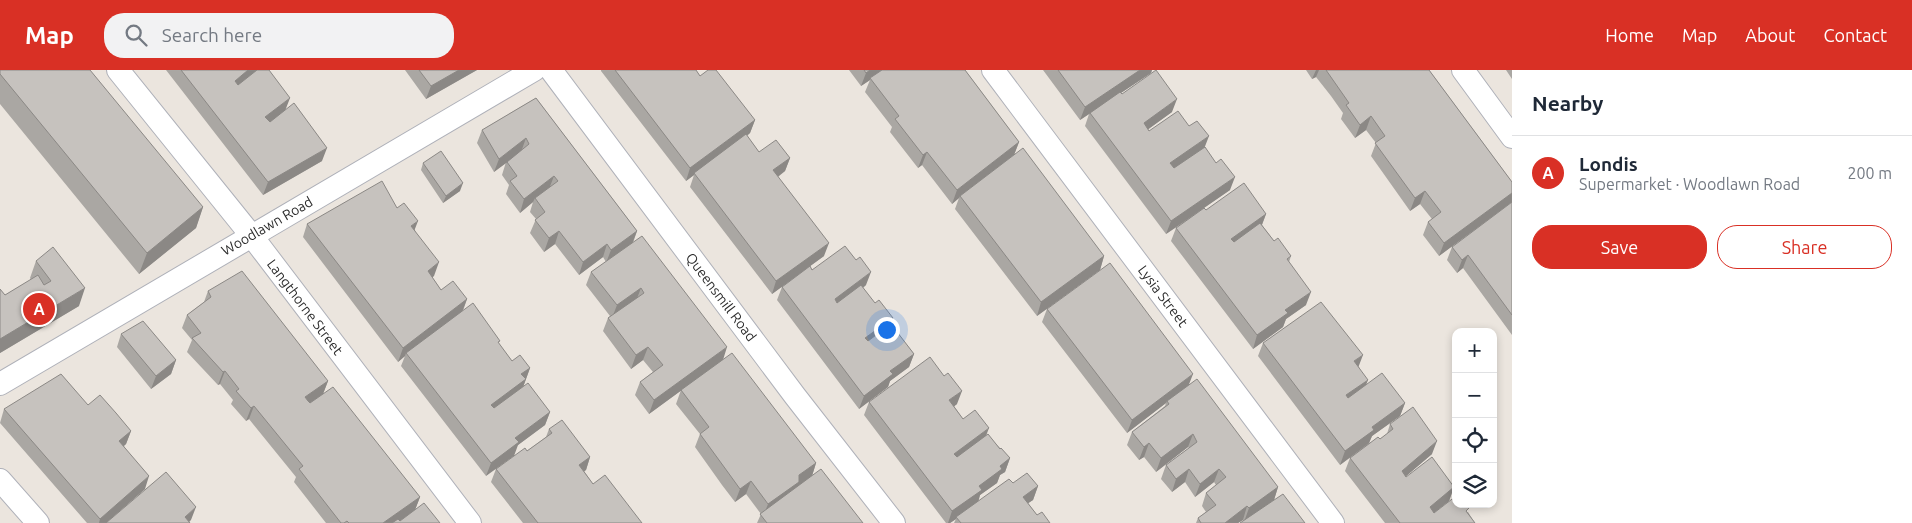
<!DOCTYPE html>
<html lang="en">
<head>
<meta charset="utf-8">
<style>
	:root { --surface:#fff; --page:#f2f2f3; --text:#1f2937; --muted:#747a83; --line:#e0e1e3; --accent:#d93025 }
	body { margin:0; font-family:Ubuntu,sans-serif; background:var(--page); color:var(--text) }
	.controls { position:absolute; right:15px; bottom:15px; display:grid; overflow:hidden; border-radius:10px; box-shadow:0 2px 8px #0003 }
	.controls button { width:45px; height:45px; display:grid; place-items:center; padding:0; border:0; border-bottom:1px solid var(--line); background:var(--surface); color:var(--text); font:25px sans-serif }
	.you { position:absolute; left:886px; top:259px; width:18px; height:18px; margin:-12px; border:4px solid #fff; border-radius:50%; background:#1a73e8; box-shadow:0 0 0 8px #1a73e833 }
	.badge { display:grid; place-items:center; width:32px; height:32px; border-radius:50%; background:var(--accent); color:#fff; font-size:16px; font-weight:700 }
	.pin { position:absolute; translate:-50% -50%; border:2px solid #fff; box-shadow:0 1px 5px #0006 }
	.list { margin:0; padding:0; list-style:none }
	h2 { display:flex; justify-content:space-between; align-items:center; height:65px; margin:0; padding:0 20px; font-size:21px }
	h2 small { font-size:16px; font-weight:400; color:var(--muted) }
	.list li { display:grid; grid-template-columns:32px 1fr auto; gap:15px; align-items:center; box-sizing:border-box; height:75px; padding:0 20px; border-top:1px solid var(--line) }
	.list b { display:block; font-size:19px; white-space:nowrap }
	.list p { margin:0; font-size:16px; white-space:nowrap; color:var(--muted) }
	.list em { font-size:16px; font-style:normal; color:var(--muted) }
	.actions { display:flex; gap:10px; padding:15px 20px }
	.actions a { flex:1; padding:11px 0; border:1px solid var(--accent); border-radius:20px; text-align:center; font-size:18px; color:var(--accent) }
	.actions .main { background:var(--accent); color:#fff }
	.icon { flex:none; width:28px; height:28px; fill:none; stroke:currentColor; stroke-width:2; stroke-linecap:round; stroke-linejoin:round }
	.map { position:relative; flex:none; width:1512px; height:453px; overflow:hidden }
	header { display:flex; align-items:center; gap:30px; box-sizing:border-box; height:70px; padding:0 25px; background:var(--accent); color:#fff }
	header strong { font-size:24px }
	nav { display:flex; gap:28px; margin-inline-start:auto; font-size:18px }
	.search { width:350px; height:45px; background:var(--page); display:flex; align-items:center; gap:12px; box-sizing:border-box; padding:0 18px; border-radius:20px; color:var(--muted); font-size:19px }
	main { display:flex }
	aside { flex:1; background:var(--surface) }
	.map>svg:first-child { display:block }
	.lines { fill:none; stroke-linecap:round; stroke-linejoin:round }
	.street-casing { stroke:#afb1b9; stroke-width:24 }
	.street { stroke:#fff; stroke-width:22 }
	.wall { fill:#aaa7a3 }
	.shaded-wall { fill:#8b8885 }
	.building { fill:#c6c2be; stroke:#8b8885 }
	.labels { text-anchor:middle; stroke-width:4; stroke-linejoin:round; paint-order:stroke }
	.street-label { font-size:14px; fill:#2b2b2b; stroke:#fff }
</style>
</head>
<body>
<header>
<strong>Map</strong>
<div class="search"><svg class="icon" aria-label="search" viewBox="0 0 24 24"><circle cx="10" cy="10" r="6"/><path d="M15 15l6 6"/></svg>Search here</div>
<nav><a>Home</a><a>Map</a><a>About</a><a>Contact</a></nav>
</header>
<main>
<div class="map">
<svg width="1512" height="453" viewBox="0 0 1512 453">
	<rect width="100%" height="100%" fill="#ebe5de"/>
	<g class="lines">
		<g class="street-casing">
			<path id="street" d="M118 0 251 165 470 453
				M551 0 795 326 894 453
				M993 0 1333 453
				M1463 0 1512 67
				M0 314 534 0
				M0 410 38 453"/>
		</g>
		<use href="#street" class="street"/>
	</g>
	<path class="wall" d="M0 0 203 137 196 158 139 204 0 34Z
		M166 0H257L285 40 322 91 263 125Z
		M405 0H477L426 29Z
		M601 0H696L700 6 755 50 750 63 747 66 759 82 790 88 785 101 778 107 824 186 810 196 812 200 866 215 863 218 914 284 909 297 890 311 888 317 859 339 777 230 782 217 806 199 772 224 690 117 694 105 686 111 601 1Z
		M849 0H965L1019 72 1014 85 1104 186 1100 200 1037 246 955 139 959 128 952 134 922 95 918 98 890 62 892 57 865 22 870 10 861 16Z
		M1043 0H1152L1151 3 1121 23 1122 24 1172 42 1148 59 1149 61 1205 77 1230 120 1204 138 1206 140 1266 144 1262 155 1274 171 1291 186 1289 192 1306 235 1286 249 1283 257 1253 279 1171 171 1176 158 1187 150 1166 164 1085 56 1089 44 1080 50Z
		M1306 0H1429L1512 112V265L1463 198 1457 203 1447 190 1452 177 1474 160 1439 186 1423 165 1428 152 1432 149 1420 134 1410 141 1371 86 1376 73 1366 60 1355 68 1341 49 1343 43 1331 26 1316 7 1312 9Z
		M1506 0H1512V9Z
		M536 28 637 161 633 173 723 290 816 393 812 406 863 453H757L761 444 746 424 735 432 722 415 695 377 700 364 676 334 681 320 683 319 649 344 635 325 640 312 653 302 643 290 631 299 603 261 608 248 610 246 586 215 591 202 606 192 603 187 579 205 555 174 544 182 530 163 536 149 530 142 533 132 520 143 506 124 509 115 502 105 506 92 494 102 477 73 482 60Z
		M423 93 460 121 443 133 421 100Z
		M397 138 415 160 434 206 432 207 441 220 467 229 463 241 499 274 512 291 530 298 523 317 550 342 545 355 518 375 486 406 401 296 405 286 398 292 303 167 307 154Z
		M36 191 79 236 0 283V219L5 225 31 210 30 208Z
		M208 221 328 311 323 324 420 427 415 440 440 453H326L294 412 296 407 249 349 246 351 231 334 233 330 220 314 218 315 187 282 192 270 182 258 187 245 204 232Z
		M1047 239 1189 315 1278 417 1274 430 1244 451 1243 450 1238 453H1196L1198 448 1206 442 1202 436 1206 423 1216 415 1214 412 1195 427 1185 412 1172 422 1161 409 1166 395 1189 378 1188 377 1156 402 1144 387 1139 390 1127 375 1132 362 1165 336 1166 333 1127 363 1042 252Z
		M121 264 176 290 171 304 151 319 117 277Z
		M1263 273 1359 297 1366 315 1405 333 1400 346 1372 366 1369 373 1380 369 1387 364 1390 354 1432 384 1406 406V407L1454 417 1449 431 1434 443 1468 442 1475 453H1385L1345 401 1350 388 1367 375 1340 395 1258 286Z
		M869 332 957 334 954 336 963 349 987 365 1010 388 1005 402 1000 405 997 413 980 425 978 431 1013 413 1038 416 1033 430 1028 433 1037 445 1050 453H954L956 449 950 453H946L864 345Z
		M88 335 131 361 126 374 124 376 145 419 106 453H87L0 353 4 339Z
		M549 359 590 387 586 400 584 401 593 414 642 453H523L491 412 496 399 527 381 546 367Z"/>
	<path class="shaded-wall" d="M248 0H257L230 24 235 11Z
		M459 0H477L426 29 431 16Z
		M870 0H883L870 8V10L861 16 866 3Z
		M1140 0H1152L1151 3 1080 50 1085 37Z
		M1316 0H1319L1316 7 1312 9Z
		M290 28 285 41 261 60 265 47Z
		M1177 29 1172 42 1139 66 1144 53Z
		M1371 46 1366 60 1355 68 1360 55Z
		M755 50 750 63 695 104 694 103V105L686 111 690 98Z
		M1209 66 1204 79 1165 106 1170 93Z
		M526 68 521 82 494 102 499 89Z
		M1019 72 1014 85 960 126 959 128 952 134 957 120Z
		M327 78 322 91 263 125 268 112Z
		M927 82 922 95 918 98 923 85Z
		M790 88 785 101 768 114 773 100Z
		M554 106 549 119 535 128 533 132 520 143 524 129Z
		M1235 107 1230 120 1166 164 1171 151Z
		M463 113 460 121 443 133 446 126Z
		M1425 121 1420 134 1410 141 1415 128Z
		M1512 123V132L1439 186 1444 173Z
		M203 137 196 158 139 204 147 183Z
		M1266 144 1261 157 1226 182 1231 169Z
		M418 151 413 164 411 156Z
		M559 161 555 174 544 182 549 168Z
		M637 161 632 174 606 193 611 180Z
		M829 173 824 186 772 224 776 211Z
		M607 174 603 187 579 205 583 192Z
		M1468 185 1463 198 1457 203 1462 190Z
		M1104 186 1100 200 1037 246 1041 232Z
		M439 192 434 206 423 214 428 201Z
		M871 202 866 215 830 243 835 229Z
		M85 218 79 236 0 283V269Z
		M641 218 636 231 612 248 617 235Z
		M1311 222 1306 235 1286 249 1283 257 1253 279 1257 265 1285 240Z
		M467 229 462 242 406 283 405 286 398 292 403 278Z
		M893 248 888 261 860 282 865 268Z
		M648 277 643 290 631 299 636 285Z
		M727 277 723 290 649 344 654 330Z
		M914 284 909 297 890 311 888 317 859 339 864 326 890 301Z
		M1363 285 1358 298 1354 291Z
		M176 290 171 304 151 319 156 306Z
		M530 298 521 323 486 348 491 335 521 304Z
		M225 301 220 314 218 315 223 302Z
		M1193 304 1188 317 1167 331 1166 333 1127 363 1132 350Z
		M1368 310 1363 323 1341 338 1346 325Z
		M328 311 323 324 300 340 305 327Z
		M962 321 957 334 945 344 949 330Z
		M1405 333 1400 346 1372 366 1369 373 1340 395 1345 381 1372 357Z
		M254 336 249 349 246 351 251 338Z
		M550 342 545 355 518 375 514 386 486 406 491 393 515 368Z
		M989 358 984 371 949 397 954 384Z
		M131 361 126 374 114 384 119 371Z
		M1193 364 1188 377 1156 402 1161 388Z
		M1437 371 1432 384 1397 414 1402 401Z
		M1149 373 1144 387 1139 390 1144 377Z
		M590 387 586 400 574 409 579 395Z
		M1010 388 1005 402 1000 405 997 413 980 425 978 433 956 447V449L950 453H948L952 441 1000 396Z
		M816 393 812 406 763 447 768 434 799 405Z
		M1189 399 1185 412 1172 422 1176 409Z
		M1219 399 1214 412 1195 427 1200 414Z
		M149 406 145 419 106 453H99L100 449Z
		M751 411 746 424 735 432 740 419Z
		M1038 416 1033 430 1018 440 1023 427Z
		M1278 417 1274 430 1244 452 1249 438Z
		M1454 417 1449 431 1425 450 1430 437Z
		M420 427 415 440 397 453H383Z
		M1247 436 1243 450 1238 453H1225Z
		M196 437 191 450 188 453 185 447Z"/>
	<path class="building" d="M0 0H90L203 137 147 183 0 4Z
		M181 0H248L235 11 238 15 257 0H269L290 28 265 47 270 52 294 33 327 78 268 112Z
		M419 0H459L431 16Z
		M615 0H696L700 6 708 0H716L755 50 690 98Z
		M864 0H870L866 3Z
		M882 0H965L1019 72 957 120 927 82 923 85 895 49 899 46 870 8Z
		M1058 0H1140L1085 37Z
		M1156 0 1177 29 1144 53 1149 61 1178 41 1189 56 1197 51 1209 66 1170 93 1174 98 1205 77 1216 93 1221 89 1235 107 1171 151 1090 43 1120 22 1122 24Z
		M1326 0H1429L1512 112V123L1444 173 1428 152 1441 142 1425 121 1415 128 1375 73 1385 66 1371 46 1360 55 1346 35 1349 33Z
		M536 28 637 161 611 180 607 174 583 192 559 161 549 168 535 150 545 142 535 128 558 111 554 106 524 129 510 111 517 106 507 92 529 74 526 68 499 89 482 60Z
		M746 64 759 82 776 70 790 88 773 100 829 173 776 211 694 103Z
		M1023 78 1104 186 1041 232 960 126Z
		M441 81 463 113 446 126 423 93Z
		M382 111 397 138 404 133 418 151 411 156 439 192 428 201 441 220 453 211 467 229 403 278 307 154Z
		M1244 113 1266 144 1231 169 1234 172 1260 153 1274 171 1278 168 1291 186 1287 189 1311 222 1285 240 1288 243 1257 265 1176 158 1204 138 1206 140Z
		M1512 132V245L1468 185 1462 190 1452 177Z
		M642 166 727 277 654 330 640 312 663 295 648 277 636 285 608 248 644 223 641 218 617 235 591 202Z
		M845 176 856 190 860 187 871 202 835 229 837 233 861 215 875 233 879 230 893 248 865 268 868 271 891 254 914 284 890 301 893 304 864 326 782 217 810 196 812 200Z
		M53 177 85 218 0 269V219L5 225 38 205 44 215 51 211 36 191Z
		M1110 193 1193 304 1132 350 1047 239Z
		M242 201 328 311 305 327 308 331 310 333 333 317 420 427 383 453H349L347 451 344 453H341L299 399 303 396 254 336 251 338 236 321 239 319 225 301 223 302 192 268 201 263 187 245 211 227 208 221Z
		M1321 232 1363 285 1354 291 1368 310 1346 325 1348 328 1382 303 1405 333 1372 357 1374 360 1345 381 1263 273Z
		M473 233 500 271 498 272 512 291 520 285 530 298 521 304 526 309 491 335 494 338 528 313 550 342 515 368 519 372 491 393 406 283Z
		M143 251 176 290 156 306 121 264Z
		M732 283 816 393 799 405V412L768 434 751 411 740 419 727 401 700 364 709 357 681 320Z
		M930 287 944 306 948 303 962 321 949 330 963 349 975 340 989 358 954 384 957 387 988 364 1000 379 1001 378 1010 388 1000 396 1002 399 979 416 982 420 952 441 869 332Z
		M61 304 88 335 100 325 116 343 131 361 119 371 149 406 100 449 4 339Z
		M1197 309 1278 417 1249 438 1247 436 1225 453H1201L1198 448 1216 435 1206 423 1226 407 1219 399 1200 414 1189 399 1176 409 1166 395 1197 372 1193 364 1161 388 1149 373 1144 377 1132 362 1169 334 1167 331Z
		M1413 337 1437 371 1402 401 1406 407 1432 387 1454 417 1430 437 1434 443 1456 426V434H1466L1469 438 1466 441 1475 453H1400L1350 388 1378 367 1380 369 1393 359 1390 354Z
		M562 350 590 387 579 395 593 414 605 405 642 453H538L496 399 525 378 527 381 552 363 549 359Z
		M821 399 863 453H767L760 444Z
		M166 402 196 437 185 447 190 453H106Z
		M1027 403 1038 416 1023 427 1037 445 1042 442 1050 453H961L956 447 1009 409 1013 413Z
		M1283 424 1305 453H1240Z
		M424 433 440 453H392L398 449 400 451Z"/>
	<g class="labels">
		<g class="street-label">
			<text transform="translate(267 156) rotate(-30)" y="5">Woodlawn Road</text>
			<text transform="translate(1163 226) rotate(53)" y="5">Lysia Street</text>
			<text transform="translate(721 227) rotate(53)" y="5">Queensmill Road</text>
			<text transform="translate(305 237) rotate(53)" y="5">Langthorne Street</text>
		</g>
	</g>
</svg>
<div class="controls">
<button>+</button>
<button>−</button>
<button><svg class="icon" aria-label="locate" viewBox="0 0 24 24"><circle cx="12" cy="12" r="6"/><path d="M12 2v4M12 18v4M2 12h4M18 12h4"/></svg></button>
<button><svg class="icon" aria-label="layers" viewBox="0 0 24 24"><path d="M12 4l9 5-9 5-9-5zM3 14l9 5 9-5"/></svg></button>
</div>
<div class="you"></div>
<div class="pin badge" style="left:39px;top:239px">A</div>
</div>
<aside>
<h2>Nearby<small></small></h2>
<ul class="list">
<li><span class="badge">A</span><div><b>Londis</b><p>Supermarket · Woodlawn Road</p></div><em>200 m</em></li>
</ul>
<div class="actions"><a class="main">Save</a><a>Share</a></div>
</aside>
</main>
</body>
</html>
